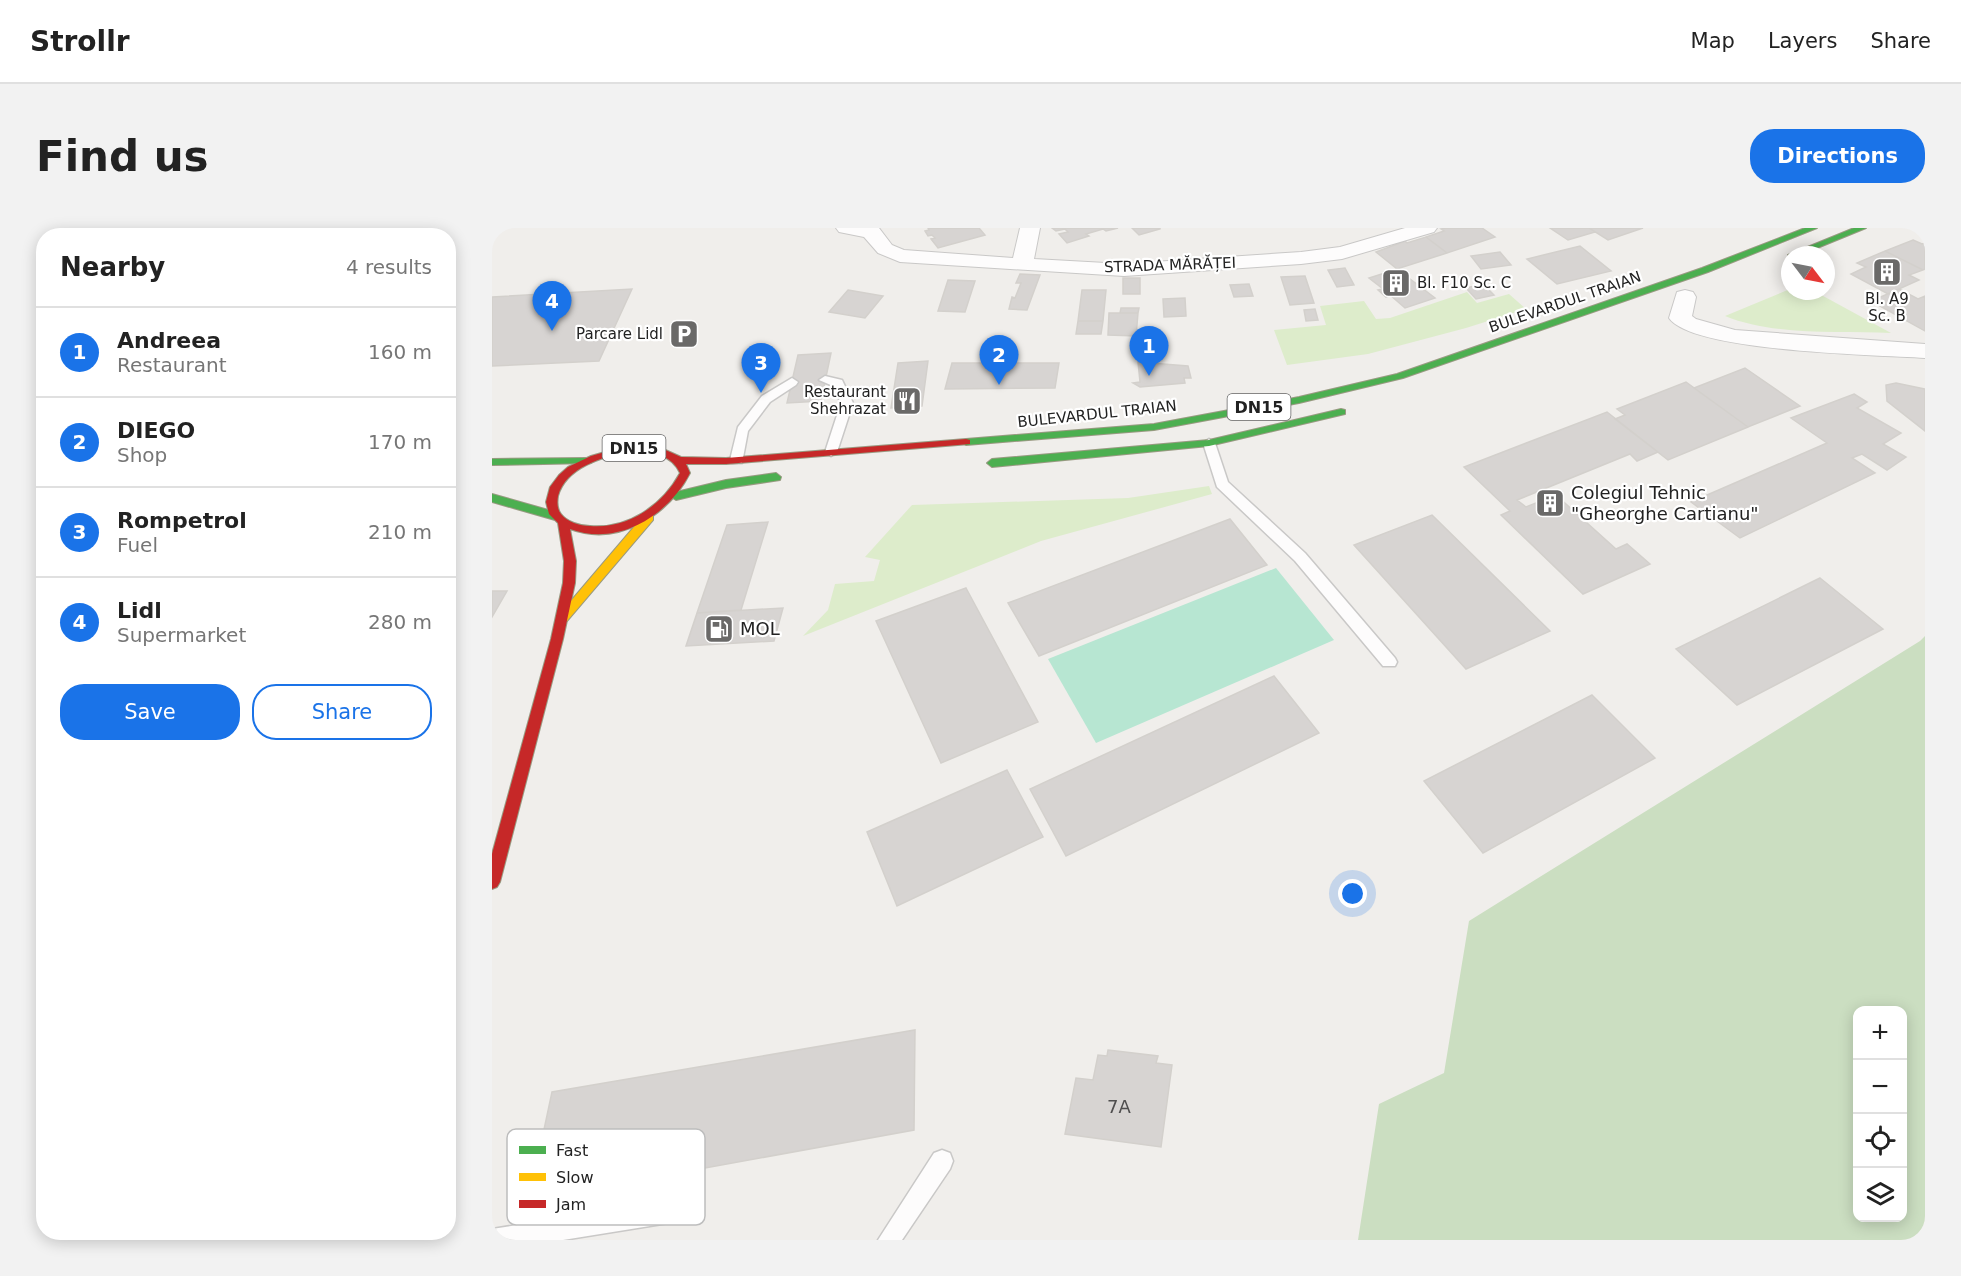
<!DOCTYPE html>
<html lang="en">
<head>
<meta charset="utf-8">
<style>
	:root { --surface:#fff; --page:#f2f2f2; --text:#222; --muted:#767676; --line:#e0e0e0; --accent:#1a73e8 }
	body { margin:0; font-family:"DejaVu Sans",sans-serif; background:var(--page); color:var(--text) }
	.controls { position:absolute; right:18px; bottom:18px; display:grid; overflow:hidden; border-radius:12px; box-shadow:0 3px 15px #0003 }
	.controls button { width:54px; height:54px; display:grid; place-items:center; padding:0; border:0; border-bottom:2px solid var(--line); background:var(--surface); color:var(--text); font:30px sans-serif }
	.compass { position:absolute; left:1289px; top:18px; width:54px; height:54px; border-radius:50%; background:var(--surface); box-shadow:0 3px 15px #0003; rotate:122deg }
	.you { position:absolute; left:861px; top:666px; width:21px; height:21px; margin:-15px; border:4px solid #fff; border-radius:50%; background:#1a73e8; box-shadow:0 0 0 9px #1a73e833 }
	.badge { display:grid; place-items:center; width:39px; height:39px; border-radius:50%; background:var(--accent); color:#fff; font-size:20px; font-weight:700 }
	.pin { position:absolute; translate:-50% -50px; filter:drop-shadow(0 2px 3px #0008) }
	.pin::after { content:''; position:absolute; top:32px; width:21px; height:18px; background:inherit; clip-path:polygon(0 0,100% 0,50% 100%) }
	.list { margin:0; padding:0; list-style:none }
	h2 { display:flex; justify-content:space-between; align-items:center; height:78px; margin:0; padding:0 24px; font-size:26px }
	h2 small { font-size:20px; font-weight:400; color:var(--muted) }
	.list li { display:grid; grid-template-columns:39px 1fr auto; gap:18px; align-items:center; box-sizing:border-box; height:90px; padding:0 24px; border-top:2px solid var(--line) }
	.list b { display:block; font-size:22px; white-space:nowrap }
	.list p { margin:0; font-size:20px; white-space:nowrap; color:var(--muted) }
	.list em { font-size:20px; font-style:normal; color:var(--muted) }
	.actions { display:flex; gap:12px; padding:18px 24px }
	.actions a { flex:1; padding:14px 0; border:2px solid var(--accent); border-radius:24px; text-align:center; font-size:21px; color:var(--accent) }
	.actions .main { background:var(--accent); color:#fff }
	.icon { flex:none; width:33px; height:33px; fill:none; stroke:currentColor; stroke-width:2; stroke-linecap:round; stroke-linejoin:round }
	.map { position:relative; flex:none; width:1433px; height:1012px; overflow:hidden; border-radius:24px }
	header { display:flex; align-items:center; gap:36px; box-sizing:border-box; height:84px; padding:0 30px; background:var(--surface); border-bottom:2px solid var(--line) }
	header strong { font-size:28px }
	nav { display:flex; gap:33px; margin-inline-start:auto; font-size:21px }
	.intro { display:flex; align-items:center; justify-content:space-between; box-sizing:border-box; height:144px; padding:0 36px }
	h1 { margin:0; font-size:42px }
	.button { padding:15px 27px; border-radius:24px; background:var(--accent); color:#fff; font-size:21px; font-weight:700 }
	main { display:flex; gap:36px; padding:0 36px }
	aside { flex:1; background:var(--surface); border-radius:24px; box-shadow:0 3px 15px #0003 }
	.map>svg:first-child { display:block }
	.grass { fill:#ddeccb }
	.forest { fill:#cbdec1; fill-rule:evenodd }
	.pitch { fill:#b7e6d2 }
	.building { fill:#d7d4d2; stroke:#d3d0cc; stroke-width:1.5 }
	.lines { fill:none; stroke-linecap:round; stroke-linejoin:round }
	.lane-casing { stroke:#c9c8c7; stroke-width:3 }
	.street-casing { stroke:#c9c8c7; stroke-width:2 }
	.fast-casing { stroke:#999a82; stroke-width:2 }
	.slow-casing { stroke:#999a82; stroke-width:2 }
	.jam-casing { stroke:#999a82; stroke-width:2 }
	.lane { fill:#fdfcfc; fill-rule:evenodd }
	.street { fill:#fdfcfc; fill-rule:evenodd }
	.fast { fill:#4caf50; fill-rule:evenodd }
	.slow { fill:#ffc107; fill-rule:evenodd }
	.jam { fill:#c62828; fill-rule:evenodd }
	.labels { text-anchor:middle; stroke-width:4.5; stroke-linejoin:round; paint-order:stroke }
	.far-street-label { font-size:15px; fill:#222; stroke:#fff }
	.far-poi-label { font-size:15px; fill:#222; stroke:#fff; text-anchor:end }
	.shield { fill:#fff; stroke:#646464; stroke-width:1.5 }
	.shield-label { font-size:16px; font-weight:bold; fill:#222 }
	.poi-label { font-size:18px; fill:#222; stroke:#fff; text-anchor:start }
	.near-number-label { font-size:18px; fill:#4f4e4e }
	.key { fill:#fff; stroke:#bdbdbd; stroke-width:1.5 }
	.key-label { font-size:16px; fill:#222 }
</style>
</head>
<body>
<header>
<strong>Strollr</strong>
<nav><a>Map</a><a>Layers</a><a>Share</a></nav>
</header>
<div class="intro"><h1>Find us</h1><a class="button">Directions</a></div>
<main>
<aside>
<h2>Nearby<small>4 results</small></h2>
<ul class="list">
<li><span class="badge">1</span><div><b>Andreea</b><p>Restaurant</p></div><em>160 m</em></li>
<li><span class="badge">2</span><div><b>DIEGO</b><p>Shop</p></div><em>170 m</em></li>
<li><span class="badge">3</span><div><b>Rompetrol</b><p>Fuel</p></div><em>210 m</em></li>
<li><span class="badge">4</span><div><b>Lidl</b><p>Supermarket</p></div><em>280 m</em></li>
</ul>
<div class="actions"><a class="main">Save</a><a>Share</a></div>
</aside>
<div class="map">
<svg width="1433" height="1012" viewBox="0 0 1433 1012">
	<rect width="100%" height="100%" fill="#f0eeeb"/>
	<path class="grass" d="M1298 61V63H1322L1399 105C1346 103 1282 108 1233 88Z
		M975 64 985 75 1017 66 1034 81 974 100 876 126 795 137 782 102 834 97 828 78 872 73 884 91 898 90Z
		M717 258 720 266 549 313 311 408 336 382 343 356 382 353 388 332 373 329 420 277 636 270Z"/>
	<path class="forest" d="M1433 408V1012H866L887 876 952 845 977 693 1428 413ZM1366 782H1410V990H1366Z"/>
	<path class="pitch" d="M784 340 842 412 604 515 556 431Z"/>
	<path class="building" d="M436 0H487L493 7 446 20 439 11 443 10 440 7 436 8 433 3 437 2Z
		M560 0H626L614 3 611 1 594 6 597 8 575 15 567 6 576 4 573 1 564 3Z
		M640 0H668V1L647 7Z
		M954 0H990L1003 9 955 25 934 9 952 3 949 1Z
		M1058 0H1097L1103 4 1076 12Z
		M1097 0H1151L1116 12Z
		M934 9 955 25 905 41 884 24 913 13 915 15Z
		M1421 12 1430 16 1433 15V41L1431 42 1393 23Z
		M1088 18 1119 43 1065 56 1035 31Z
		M1393 23 1431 42 1417 47 1427 52 1396 66 1359 46 1374 39 1365 35Z
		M1008 24 1019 37 989 41 979 28Z
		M853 40 862 57 845 59 836 42Z
		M905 41 943 70 913 80 898 67 894 69 886 62 891 61 877 50Z
		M528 46 548 47 535 82 517 81 520 69 523 70 529 55H524Z
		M813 48 822 75 798 77 789 49Z
		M631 50H648V66H631Z
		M456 52 483 53 473 84 446 83Z
		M757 56 761 68 742 69 738 57Z
		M991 56 1002 67 984 71 974 60Z
		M140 61 107 133 0 138V69Z
		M1407 61 1426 71 1433 68V103L1379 73Z
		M356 62 391 68 373 90 337 84Z
		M590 62H614L611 93H586Z
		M693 70 694 88 672 89 671 71Z
		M629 80H647L646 85H628Z
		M823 81 826 92 814 93 812 82Z
		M617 85H646L644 108 616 107Z
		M586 93H611L609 106H584Z
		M339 125 329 173 295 175 306 127Z
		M436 133 430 178 399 180 406 135Z
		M646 134 696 138 699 150H692L693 155 648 159 641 155 648 154Z
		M460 135H567L563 160 453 161Z
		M1253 140 1308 178 1256 199 1202 160Z
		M1194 154 1256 199 1176 232 1123 191 1133 187 1125 181Z
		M1404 155 1433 161V203L1395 173 1394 157Z
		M1362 166 1375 174 1365 180 1409 205 1391 216 1414 229 1395 242 1370 226 1360 230 1383 245 1248 310 1199 274 1335 215 1299 190Z
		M1115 184 1166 224 1145 233 1138 226 1025 272 1034 279 1064 267 1124 321 1135 316 1158 336 1091 366 1009 287 1018 283 972 239Z
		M940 287 1058 403 974 441 862 317Z
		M738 291 775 337 547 428 516 375Z
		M276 294 249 382 205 385 235 297Z
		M1328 350 1391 401 1245 477 1184 421Z
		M474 360 546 494 449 535 384 393Z
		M0 363H15L0 389Z
		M291 380 282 413 194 418 205 385Z
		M782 448 827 505 574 628 538 561Z
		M1100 467 1163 530 991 625 932 553Z
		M515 542 551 609 405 678 375 604Z
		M423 802 422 902 37 972 60 864Z
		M616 822 666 828 664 835 680 837 669 919 573 906 584 850 601 852 606 827 615 828Z"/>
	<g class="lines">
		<g class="lane-casing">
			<path id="lane" d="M333 148 350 152 361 175 345 224 339 228 333 224 349 175 341 158 327 152Z
				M300 150 306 154 304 157 278 174 256 203 250 235H240L238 232 246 199 270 168Z
				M717 211 723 215 736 254 813 325 903 430 905 434 903 438H891L803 333 725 259 711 215Z
				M450 922 458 925 461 933 458 941 410 1012H386L442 925Z
				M189 971 197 974 200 982 197 990 189 993 71 1012H0V1001Z"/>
		</g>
		<g class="street-casing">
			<path id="street" d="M344 0H387L400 17 412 22 521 30 528 0H548L542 31 632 36 809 24 848 19 913 0H945L942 4 850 31 809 36 632 48 408 34 386 25 372 9 347 4Z
				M1193 62 1201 64 1204 69 1200 88 1204 91 1243 102 1433 116V130C1387 127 1200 124 1177 90L1185 64Z"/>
		</g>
		<g class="fast-casing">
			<path id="fast" d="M1313 0H1325L1216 44 911 150 807 175 662 202 474 217 469 214 474 211 662 196 807 169 905 146 1210 40Z
				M1362 0H1374L1308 27H1298V29L1296 27Z
				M849 181 853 182V186L717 218 500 239 495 235 500 231 717 212Z
				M95 230 99 231V235L0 237V231Z
				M284 245 289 249 288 252 234 260 184 272 178 268 180 265 234 252Z
				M0 266 67 285 69 288 63 292 0 274Z"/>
		</g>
		<g class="slow-casing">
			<path id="slow" d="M157 285 161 286V292L75 393H67L65 390 67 387 153 286Z"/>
		</g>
		<g class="jam-casing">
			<path id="jam" d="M474 211 478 212V216L234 236H194L198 245C176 288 126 319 78 301L84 333 83 355 71 411 8 654 5 659 0 661V626L59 411 71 355 72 333 66 295 57 286 54 274 58 259 67 247 76 239 99 228 137 217 169 220 189 229 234 230ZM137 223C158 225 178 224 188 245 170 278 136 301 98 298 88 298 75 294 69 286 65 281 65 274 66 268 74 239 111 229 137 223Z"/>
		</g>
		<use href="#lane" class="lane"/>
		<use href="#street" class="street"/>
		<use href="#fast" class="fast"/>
		<use href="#slow" class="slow"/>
		<use href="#jam" class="jam"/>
	</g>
	<defs>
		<g id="building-square" transform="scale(1.5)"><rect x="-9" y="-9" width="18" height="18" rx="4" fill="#6a6968" stroke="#fff"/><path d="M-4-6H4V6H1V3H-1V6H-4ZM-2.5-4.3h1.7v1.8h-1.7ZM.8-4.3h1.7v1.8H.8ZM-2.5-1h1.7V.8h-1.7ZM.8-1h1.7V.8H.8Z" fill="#fff"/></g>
		<g id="parking-square" transform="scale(1.5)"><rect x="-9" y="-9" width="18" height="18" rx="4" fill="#6a6968" stroke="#fff"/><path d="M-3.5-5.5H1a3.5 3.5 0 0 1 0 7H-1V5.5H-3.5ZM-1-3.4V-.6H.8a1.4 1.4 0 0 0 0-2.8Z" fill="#fff"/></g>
		<g id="restaurant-square" transform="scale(1.5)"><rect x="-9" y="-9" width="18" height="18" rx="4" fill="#6a6968" stroke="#fff"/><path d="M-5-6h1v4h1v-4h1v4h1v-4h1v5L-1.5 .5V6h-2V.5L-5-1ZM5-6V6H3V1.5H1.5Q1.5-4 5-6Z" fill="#fff"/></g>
		<g id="fuel-square" transform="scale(1.5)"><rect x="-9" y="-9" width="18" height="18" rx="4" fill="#6a6968" stroke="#fff"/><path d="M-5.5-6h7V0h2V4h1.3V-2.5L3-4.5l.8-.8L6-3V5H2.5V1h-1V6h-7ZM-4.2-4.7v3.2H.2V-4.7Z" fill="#fff"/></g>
	</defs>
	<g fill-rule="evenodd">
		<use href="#building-square" x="1395" y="44"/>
		<use href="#building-square" x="904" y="55"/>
		<use href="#parking-square" x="192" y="106"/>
		<use href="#restaurant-square" x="415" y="173"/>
		<use href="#building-square" x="1058" y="275"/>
		<use href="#fuel-square" x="227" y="401"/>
	</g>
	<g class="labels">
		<g class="far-street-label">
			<text transform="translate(678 37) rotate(-2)" y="5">STRADA MĂRĂȚEI</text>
			<text transform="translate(1073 74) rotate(-19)" y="5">BULEVARDUL TRAIAN</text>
			<text transform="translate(605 186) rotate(-6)" y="5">BULEVARDUL TRAIAN</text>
		</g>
		<g class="far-poi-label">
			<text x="925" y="60" text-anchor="start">Bl. F10 Sc. C</text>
			<text x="1395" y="76" text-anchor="middle">Bl. A9<tspan x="1395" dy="17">Sc. B</tspan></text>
			<text x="171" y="111">Parcare Lidl</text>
			<text x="394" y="169">Restaurant<tspan x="394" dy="17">Shehrazat</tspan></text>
		</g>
		<g class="shield">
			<rect x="735.5" y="166" width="63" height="26" rx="4.5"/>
			<rect x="110.5" y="207" width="63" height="26" rx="4.5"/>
		</g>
		<g class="shield-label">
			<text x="767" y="185">DN15</text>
			<text x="142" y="226">DN15</text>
		</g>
		<g class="poi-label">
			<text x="1079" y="271">Colegiul Tehnic<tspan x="1079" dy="21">"Gheorghe Cartianu"</tspan></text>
			<text x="248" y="407">MOL</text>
		</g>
		<g class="near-number-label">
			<text x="627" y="885">7A</text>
		</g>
	</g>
	<rect x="15" y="901" width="198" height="96" rx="9" class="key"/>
	<rect x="27" y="918" width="27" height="8" fill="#4caf50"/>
	<rect x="27" y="945" width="27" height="8" fill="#ffc107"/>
	<rect x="27" y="972" width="27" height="8" fill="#c62828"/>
	<g class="key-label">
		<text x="64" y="928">Fast</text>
		<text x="64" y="955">Slow</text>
		<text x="64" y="982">Jam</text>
	</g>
</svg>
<div class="controls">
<button>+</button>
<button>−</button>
<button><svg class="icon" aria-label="locate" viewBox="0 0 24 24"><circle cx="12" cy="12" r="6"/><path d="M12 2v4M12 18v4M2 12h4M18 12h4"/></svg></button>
<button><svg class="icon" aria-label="layers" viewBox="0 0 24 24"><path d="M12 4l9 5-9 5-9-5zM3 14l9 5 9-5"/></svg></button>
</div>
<svg class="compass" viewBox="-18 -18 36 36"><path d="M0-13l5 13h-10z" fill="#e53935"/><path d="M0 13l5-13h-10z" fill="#767676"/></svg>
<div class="you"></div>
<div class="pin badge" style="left:657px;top:148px">1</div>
<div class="pin badge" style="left:507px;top:157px">2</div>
<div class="pin badge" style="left:269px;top:165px">3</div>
<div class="pin badge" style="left:60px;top:103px">4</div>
</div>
</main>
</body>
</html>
